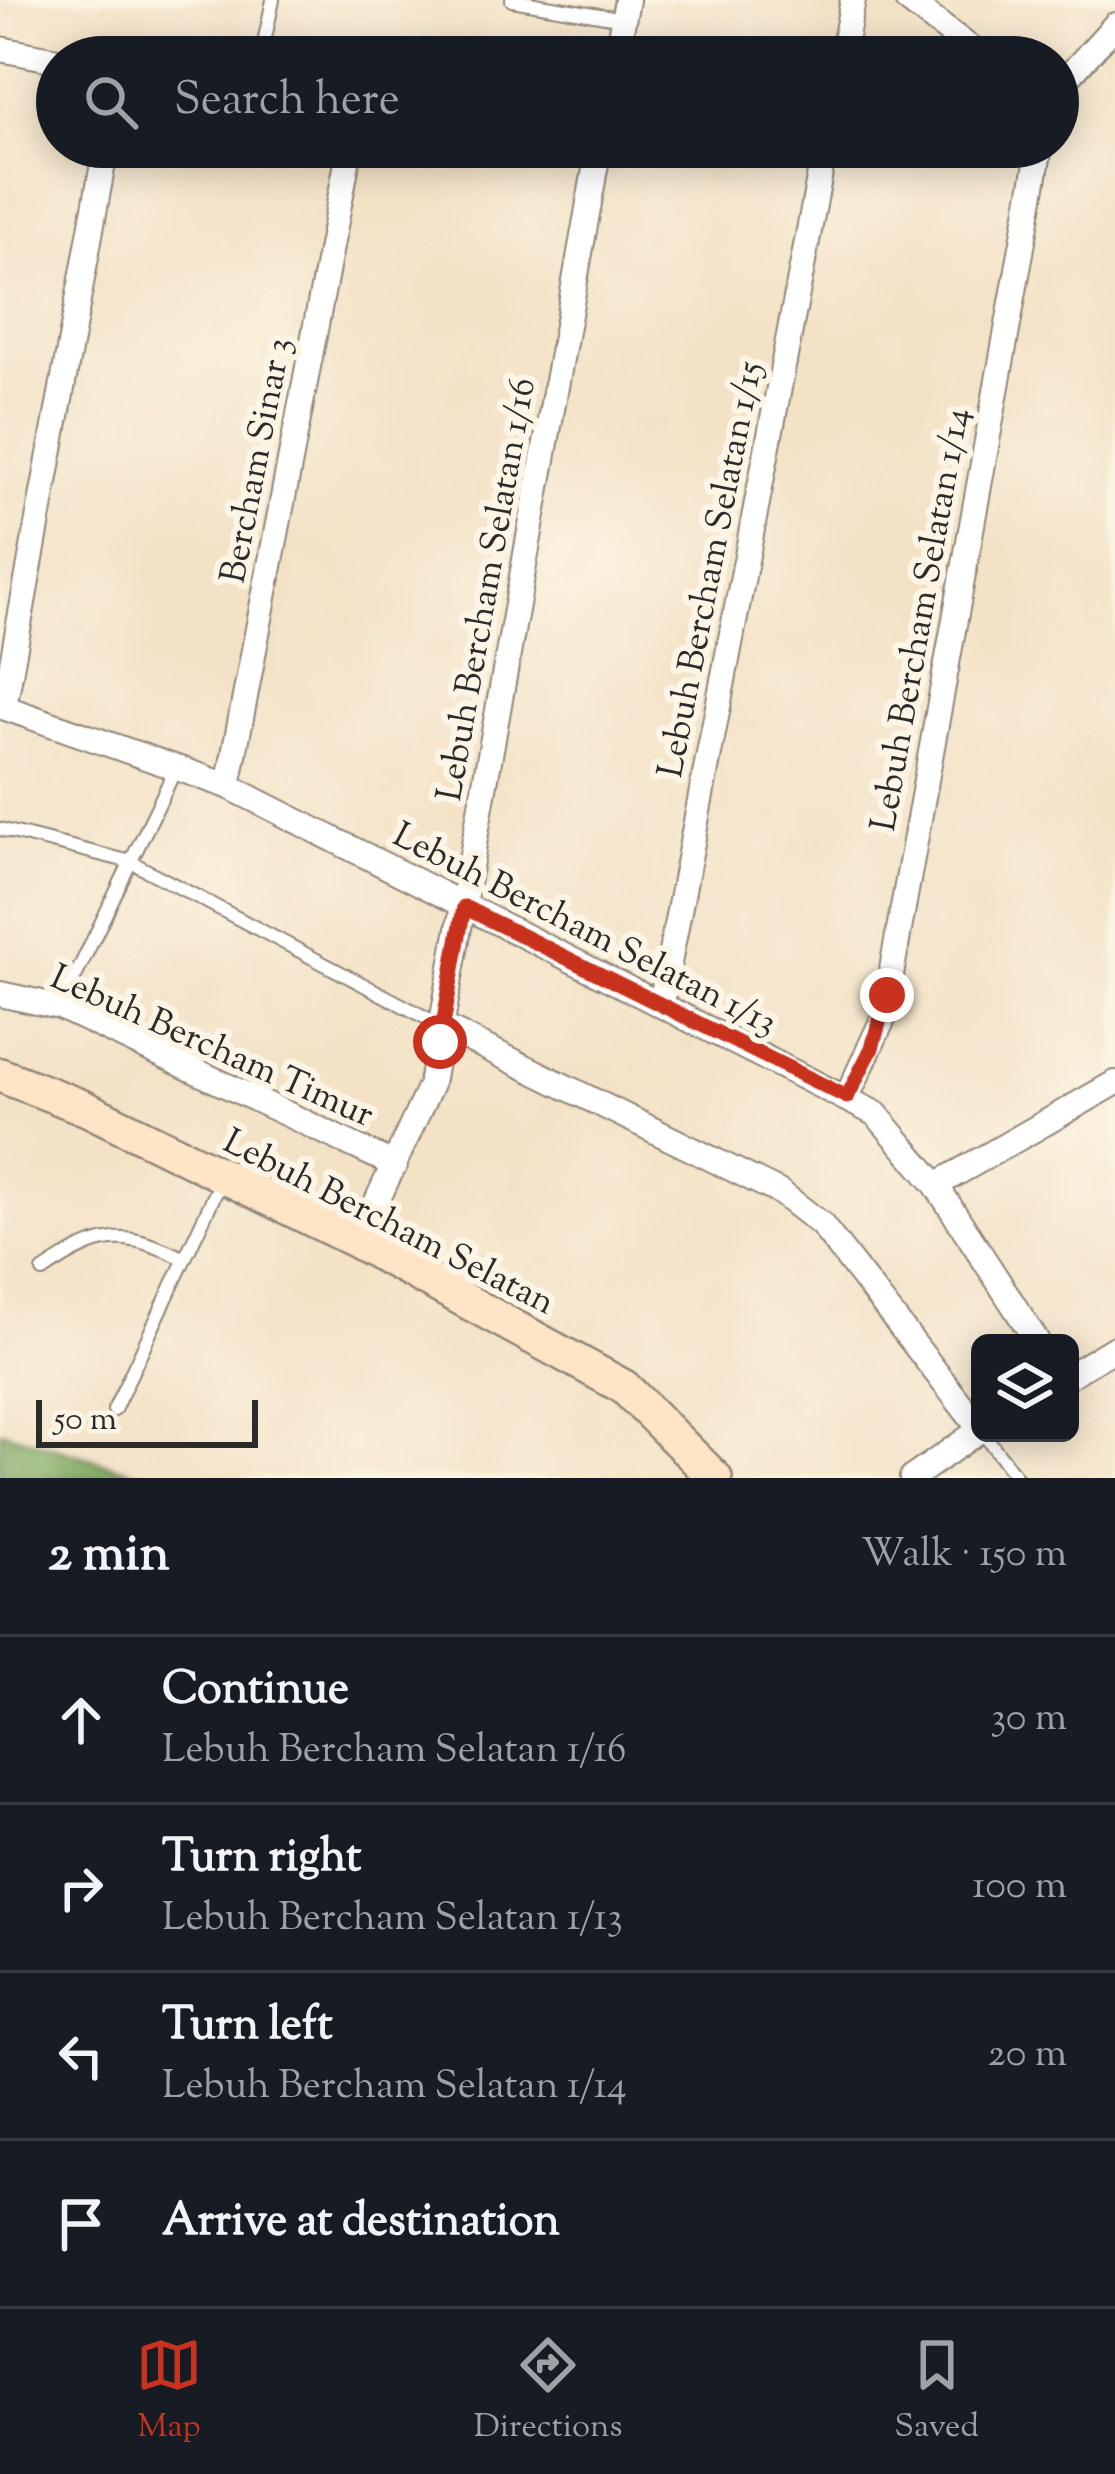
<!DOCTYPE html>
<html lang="en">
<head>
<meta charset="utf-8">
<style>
	:root { --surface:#171b24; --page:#20242c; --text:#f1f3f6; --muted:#9ea1a6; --line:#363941; --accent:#c8321e }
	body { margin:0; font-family:"Sorts Mill Goudy",serif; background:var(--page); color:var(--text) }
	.controls { position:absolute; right:36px; bottom:36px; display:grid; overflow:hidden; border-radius:18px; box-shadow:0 6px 30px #0003 }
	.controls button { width:108px; height:108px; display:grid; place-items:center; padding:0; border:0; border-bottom:3px solid var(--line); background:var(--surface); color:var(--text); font:60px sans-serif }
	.scale { position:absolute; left:36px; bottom:30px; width:222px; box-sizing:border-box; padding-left:12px; border:6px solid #2b2b2b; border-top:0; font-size:33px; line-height:42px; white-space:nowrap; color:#2b2b2b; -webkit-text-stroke:9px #fcf5e5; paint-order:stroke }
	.stop { position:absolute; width:36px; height:36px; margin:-27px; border:9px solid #c8321e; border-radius:50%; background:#fff }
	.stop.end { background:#c8321e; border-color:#fff; box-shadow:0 3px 12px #0008 }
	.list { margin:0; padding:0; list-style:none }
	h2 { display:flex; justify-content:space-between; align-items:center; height:156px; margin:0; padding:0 48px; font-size:51px }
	h2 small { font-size:39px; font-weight:400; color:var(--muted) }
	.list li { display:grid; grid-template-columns:78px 1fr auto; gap:36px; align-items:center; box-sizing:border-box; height:168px; padding:0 48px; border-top:3px solid var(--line) }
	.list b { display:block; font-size:45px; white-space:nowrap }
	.list p { margin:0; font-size:39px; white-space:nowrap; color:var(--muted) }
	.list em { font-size:39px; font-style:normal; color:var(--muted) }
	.icon { flex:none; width:66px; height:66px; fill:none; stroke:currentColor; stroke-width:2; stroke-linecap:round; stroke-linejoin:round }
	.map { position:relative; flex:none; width:1115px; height:1478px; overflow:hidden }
	.search { position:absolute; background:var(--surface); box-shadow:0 6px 30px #0003; left:36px; right:36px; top:36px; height:132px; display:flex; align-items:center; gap:30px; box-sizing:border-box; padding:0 42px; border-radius:66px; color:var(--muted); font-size:45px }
	.sheet { height:828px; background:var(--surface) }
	nav { display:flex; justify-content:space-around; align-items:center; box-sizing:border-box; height:168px; border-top:3px solid var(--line); background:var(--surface); font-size:33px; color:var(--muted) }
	nav a { display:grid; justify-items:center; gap:6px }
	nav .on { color:var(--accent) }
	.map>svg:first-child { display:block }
	.forest { fill:#7fa960; stroke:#556a46; stroke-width:3 }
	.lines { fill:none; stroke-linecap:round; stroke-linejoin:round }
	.lane-casing { stroke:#8f8678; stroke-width:16 }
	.street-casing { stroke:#8f8678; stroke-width:28 }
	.secondary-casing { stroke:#8f8678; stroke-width:38 }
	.lane { stroke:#fff; stroke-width:12 }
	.street { stroke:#fff; stroke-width:24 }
	.secondary { stroke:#ffe4c6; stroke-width:33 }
	.route { stroke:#c8321e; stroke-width:15 }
	.labels { text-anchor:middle; stroke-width:12; stroke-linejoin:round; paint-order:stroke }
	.street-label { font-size:36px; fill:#2b2b2b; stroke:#fcf5e5 }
</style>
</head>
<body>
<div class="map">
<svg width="1115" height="1478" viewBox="0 0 1115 1478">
	<rect width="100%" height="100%" fill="#fcf5e5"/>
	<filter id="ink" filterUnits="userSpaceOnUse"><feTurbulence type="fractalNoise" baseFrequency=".00833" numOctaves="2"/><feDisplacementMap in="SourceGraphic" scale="24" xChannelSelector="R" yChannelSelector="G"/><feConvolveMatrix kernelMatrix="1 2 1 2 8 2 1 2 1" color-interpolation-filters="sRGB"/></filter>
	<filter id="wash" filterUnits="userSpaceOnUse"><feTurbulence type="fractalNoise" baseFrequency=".004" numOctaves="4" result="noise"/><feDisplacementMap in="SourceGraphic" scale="48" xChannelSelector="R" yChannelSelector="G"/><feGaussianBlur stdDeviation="2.7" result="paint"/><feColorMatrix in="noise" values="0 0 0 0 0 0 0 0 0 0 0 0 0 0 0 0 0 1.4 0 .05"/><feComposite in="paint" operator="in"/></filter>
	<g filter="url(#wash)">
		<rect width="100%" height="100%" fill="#f3e2c6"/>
		<path class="forest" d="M0 1431 154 1478H0Z"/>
	</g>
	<g filter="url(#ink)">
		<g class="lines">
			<g class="lane-casing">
				<path id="lane" d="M512 0 623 19
					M261 57 273 0
					M0 829 131 862 440 1025
					M61 1006 177 766
					M43 1271C101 1232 122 1229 185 1259
					M114 1410 223 1177
					M983 1433 1017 1478"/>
			</g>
			<g class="street-casing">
				<path id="street" d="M907 0 982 57
					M0 49 57 60
					M616 57 627 0
					M842 57 853 0
					M1058 88 1115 25
					M555 147 598 155
					M0 706 228 786 876 1114 936 1185 1038 1343
					M4 707 106 147
					M228 786 350 147
					M0 994 60 1007 395 1165
					M661 1005 825 147
					M442 1026 781 1193 821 1224 980 1429
					M847 1097 883 1019 1040 147
					M936 1185 1115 1083
					M358 1242 431 1084 599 147
					M1070 1375 1115 1348
					M912 1478 980 1430"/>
			</g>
			<g class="secondary-casing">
				<path id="secondary" d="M0 1075 85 1108 358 1242 624 1387 715 1478"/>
			</g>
			<use href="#lane" class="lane"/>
			<use href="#street" class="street"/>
			<use href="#secondary" class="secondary"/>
		</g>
	</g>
	<g class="lines" filter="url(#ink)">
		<path class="route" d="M440 1042 464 907 847 1097 872 1048 887 995"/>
	</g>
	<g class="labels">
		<g class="street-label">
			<text transform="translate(254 460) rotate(-79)" y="13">Bercham Sinar 3</text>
			<text transform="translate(708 569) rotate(-79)" y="13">Lebuh Bercham Selatan 1/15</text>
			<text transform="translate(484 589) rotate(-80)" y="13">Lebuh Bercham Selatan 1/16</text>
			<text transform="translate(918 619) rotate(-80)" y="13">Lebuh Bercham Selatan 1/14</text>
			<text transform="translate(586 927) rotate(27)" y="13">Lebuh Bercham Selatan 1/13</text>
			<text transform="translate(213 1044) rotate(24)" y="13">Lebuh Bercham Timur</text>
			<text transform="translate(390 1220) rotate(27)" y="13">Lebuh Bercham Selatan</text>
		</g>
	</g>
</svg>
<div class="controls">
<button><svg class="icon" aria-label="layers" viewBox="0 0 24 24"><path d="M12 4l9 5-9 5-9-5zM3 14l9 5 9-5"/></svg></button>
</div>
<div class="scale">50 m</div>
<div class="stop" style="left:440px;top:1042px"></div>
<div class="stop end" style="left:887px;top:995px"></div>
<div class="search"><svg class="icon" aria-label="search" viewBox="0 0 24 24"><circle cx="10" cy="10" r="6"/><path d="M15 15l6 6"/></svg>Search here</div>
</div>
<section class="sheet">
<h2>2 min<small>Walk · 150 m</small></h2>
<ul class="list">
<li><svg class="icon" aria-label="ahead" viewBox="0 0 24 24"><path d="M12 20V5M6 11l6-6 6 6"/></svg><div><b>Continue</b><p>Lebuh Bercham Selatan 1/16</p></div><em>30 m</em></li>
<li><svg class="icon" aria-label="right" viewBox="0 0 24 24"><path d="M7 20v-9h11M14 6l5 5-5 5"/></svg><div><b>Turn right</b><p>Lebuh Bercham Selatan 1/13</p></div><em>100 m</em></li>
<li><svg class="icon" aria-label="left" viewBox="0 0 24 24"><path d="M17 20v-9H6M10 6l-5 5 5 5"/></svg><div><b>Turn left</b><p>Lebuh Bercham Selatan 1/14</p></div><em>20 m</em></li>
<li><svg class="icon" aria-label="arrive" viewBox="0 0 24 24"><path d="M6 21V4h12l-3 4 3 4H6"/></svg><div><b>Arrive at destination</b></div></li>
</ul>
</section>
<nav>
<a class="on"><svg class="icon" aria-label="map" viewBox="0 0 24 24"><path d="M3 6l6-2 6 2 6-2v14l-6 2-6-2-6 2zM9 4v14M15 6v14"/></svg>Map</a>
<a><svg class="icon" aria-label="directions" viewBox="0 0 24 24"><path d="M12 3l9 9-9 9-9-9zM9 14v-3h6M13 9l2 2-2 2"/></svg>Directions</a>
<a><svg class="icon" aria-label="saved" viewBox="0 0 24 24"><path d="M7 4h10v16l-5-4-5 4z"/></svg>Saved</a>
</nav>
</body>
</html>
